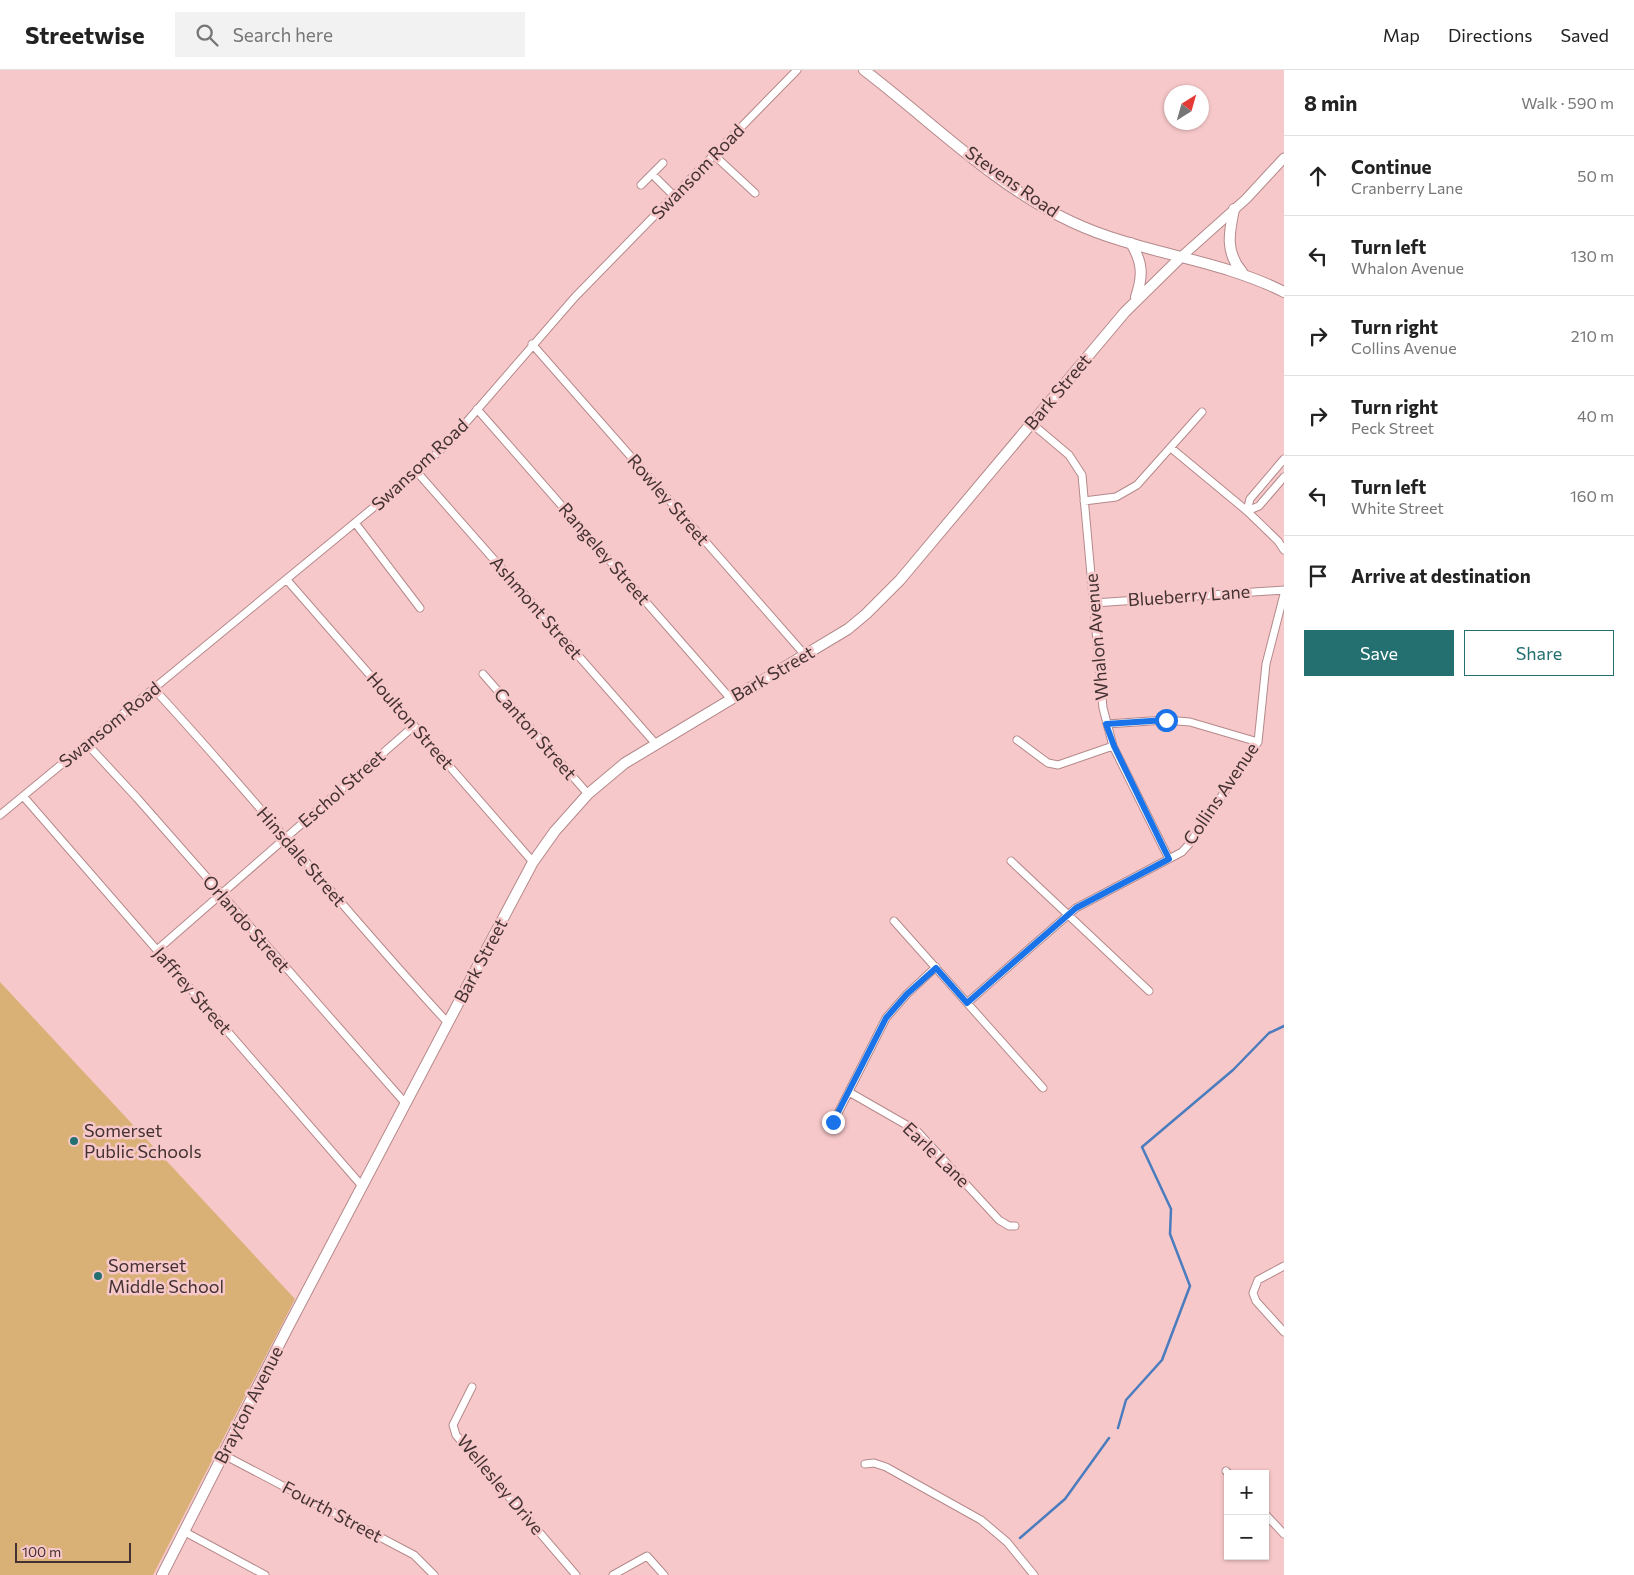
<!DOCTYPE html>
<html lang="en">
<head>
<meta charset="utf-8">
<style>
	:root { --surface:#fff; --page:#f2f2f2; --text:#222; --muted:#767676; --line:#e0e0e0; --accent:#246f70 }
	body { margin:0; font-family:Commissioner,sans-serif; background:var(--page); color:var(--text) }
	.controls { position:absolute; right:15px; bottom:15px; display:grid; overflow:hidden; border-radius:0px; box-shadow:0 1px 4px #0004 }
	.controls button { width:45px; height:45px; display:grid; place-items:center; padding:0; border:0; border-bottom:1px solid var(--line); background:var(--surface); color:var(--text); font:25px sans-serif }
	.compass { position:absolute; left:1164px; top:15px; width:45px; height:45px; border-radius:50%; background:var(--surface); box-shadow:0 1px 4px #0004; rotate:37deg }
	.scale { position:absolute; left:15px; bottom:12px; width:116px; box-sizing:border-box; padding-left:5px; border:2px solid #443232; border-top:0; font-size:14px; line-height:18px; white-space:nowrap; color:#443232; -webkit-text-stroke:4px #f7c8ca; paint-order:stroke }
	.stop { position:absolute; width:15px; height:15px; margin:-11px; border:4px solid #1a73e8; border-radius:50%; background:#fff }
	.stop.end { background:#1a73e8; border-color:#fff; box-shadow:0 1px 5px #0008 }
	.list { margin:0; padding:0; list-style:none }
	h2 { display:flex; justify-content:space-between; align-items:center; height:65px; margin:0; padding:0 20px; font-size:21px }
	h2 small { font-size:16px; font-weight:400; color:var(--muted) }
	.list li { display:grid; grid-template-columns:32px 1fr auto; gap:15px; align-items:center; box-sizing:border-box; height:80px; padding:0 20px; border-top:1px solid var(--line) }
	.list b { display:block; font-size:19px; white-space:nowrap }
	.list p { margin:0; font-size:16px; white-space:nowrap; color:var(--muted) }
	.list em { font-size:16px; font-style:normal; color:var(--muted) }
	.actions { display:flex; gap:10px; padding:15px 20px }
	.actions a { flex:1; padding:11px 0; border:1px solid var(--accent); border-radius:0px; text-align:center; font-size:18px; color:var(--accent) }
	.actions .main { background:var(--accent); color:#fff }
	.icon { flex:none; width:28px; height:28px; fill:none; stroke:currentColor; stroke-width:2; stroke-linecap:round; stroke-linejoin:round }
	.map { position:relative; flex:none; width:1284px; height:1505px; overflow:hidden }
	header { display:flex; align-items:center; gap:30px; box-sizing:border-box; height:70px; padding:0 25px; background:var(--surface); border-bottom:1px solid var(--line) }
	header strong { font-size:24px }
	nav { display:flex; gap:28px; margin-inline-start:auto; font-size:18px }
	.search { width:350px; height:45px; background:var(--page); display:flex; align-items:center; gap:12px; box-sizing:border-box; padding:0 18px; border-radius:0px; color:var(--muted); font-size:19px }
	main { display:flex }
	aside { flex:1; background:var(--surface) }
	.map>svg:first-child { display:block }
	.green { fill:#d9b075 }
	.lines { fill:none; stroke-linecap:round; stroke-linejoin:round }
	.stream { stroke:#4a7cbe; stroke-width:2.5 }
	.minor-casing { stroke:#b5898b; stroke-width:9 }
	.tertiary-casing { stroke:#b5898b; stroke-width:11 }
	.secondary-casing { stroke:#b5898b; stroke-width:12 }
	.minor { stroke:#fff; stroke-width:7 }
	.tertiary { stroke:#fff; stroke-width:9 }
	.secondary { stroke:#fff; stroke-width:10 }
	.route { stroke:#1a73e8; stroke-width:6 }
	.poi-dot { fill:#246f70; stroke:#f7c8ca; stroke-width:2 }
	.labels { text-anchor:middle; stroke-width:5; stroke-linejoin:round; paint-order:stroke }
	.street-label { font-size:18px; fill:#443232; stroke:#f7c8ca }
	.poi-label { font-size:18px; fill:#443232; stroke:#f7c8ca; text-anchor:start }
</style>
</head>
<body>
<header>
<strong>Streetwise</strong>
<div class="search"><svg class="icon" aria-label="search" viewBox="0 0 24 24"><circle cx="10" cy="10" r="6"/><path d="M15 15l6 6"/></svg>Search here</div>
<nav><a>Map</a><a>Directions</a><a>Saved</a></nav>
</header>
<main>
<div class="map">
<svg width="1284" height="1505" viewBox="0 0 1284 1505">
	<rect width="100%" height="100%" fill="#f7c8ca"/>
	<path class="green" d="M0 912 295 1229 153 1505H0Z"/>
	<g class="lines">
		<path class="stream" d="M1118 1358 1126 1330 1162 1290 1190 1216 1170 1164 1171 1139 1142 1077 1233 1000 1269 963 1284 956
			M1020 1468 1065 1429 1109 1368"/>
		<g class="minor-casing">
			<path id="minor" d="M714 85 755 123
				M652 104 674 126
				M641 115 663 93
				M532 274 805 585
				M477 339 730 628
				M1031 353 1069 385 1082 405 1103 638 1113 676 1169 789
				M1171 378 1247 441 1278 471 1284 480
				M417 402 655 673
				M1084 431 1116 427 1137 415 1202 342
				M1247 441 1250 429 1284 389
				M1247 441 1259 436 1284 407
				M356 454 420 538
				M287 510 533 792
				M1094 533 1284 520
				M483 604 588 724
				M154 619C255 728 347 844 448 953
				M1107 654 1165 650 1190 652 1258 672
				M1017 670 1048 693 1058 695 1113 676
				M87 674 137 728 406 1034
				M23 726 362 1116
				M0 745 419 400 450 371 575 227 797 0
				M1011 791 1149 921
				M894 851 1043 1018
				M157 880 414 656
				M967 933 1076 838 1182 782 1190 773 1258 672 1266 594 1284 524
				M849 1022 917 1061 999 1150 1009 1156H1015
				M830 1059 886 948 907 924 936 897
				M1284 1196 1258 1210 1253 1223 1256 1231 1284 1262
				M472 1317 453 1355 456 1365 576 1505
				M224 1385 414 1485 434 1505
				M865 1394 874 1393 886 1397 981 1450 1007 1472 1034 1505
				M1226 1401 1229 1404
				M1265 1444 1284 1464
				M185 1462 265 1505
				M613 1505 647 1486 664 1505"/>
		</g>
		<g class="tertiary-casing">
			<path id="tertiary" d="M1181 187 1246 129 1284 88"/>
		</g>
		<g class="secondary-casing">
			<path id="secondary" d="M864 0C931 51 996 117 1072 152 1140 184 1217 188 1284 222
				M1234 139C1229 163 1225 182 1242 202
				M1131 173C1143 193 1143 206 1136 227
				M162 1505 286 1261 482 888 533 792 555 761 588 724 625 693 848 559 866 544 900 510 1125 242 1181 187"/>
		</g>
		<use href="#minor" class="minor"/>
		<use href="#tertiary" class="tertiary"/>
		<use href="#secondary" class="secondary"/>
	</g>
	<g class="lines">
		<path class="route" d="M833 1052 886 948 907 924 936 898 967 933 1076 838 1169 789 1114 676 1106 654 1166 650"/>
	</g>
	<g class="poi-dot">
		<circle cx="74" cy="1071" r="5"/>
		<circle cx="98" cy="1206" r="5"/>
	</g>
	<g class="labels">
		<g class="street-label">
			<text transform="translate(698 102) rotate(-46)" y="6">Swansom Road</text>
			<text transform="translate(1012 112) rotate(35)" y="6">Stevens Road</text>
			<text transform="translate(1058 322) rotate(-50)" y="6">Bark Street</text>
			<text transform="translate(420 395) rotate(-43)" y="6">Swansom Road</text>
			<text transform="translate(668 430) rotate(49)" y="6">Rowley Street</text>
			<text transform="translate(604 484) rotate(49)" y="6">Rangeley Street</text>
			<text transform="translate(1189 526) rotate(-4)" y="6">Blueberry Lane</text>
			<text transform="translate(536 538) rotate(49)" y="6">Ashmont Street</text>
			<text transform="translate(1097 567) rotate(-95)" y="6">Whalon Avenue</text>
			<text transform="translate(773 604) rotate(-30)" y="6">Bark Street</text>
			<text transform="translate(410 651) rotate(49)" y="6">Houlton Street</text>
			<text transform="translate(110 655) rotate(-39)" y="6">Swansom Road</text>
			<text transform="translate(535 664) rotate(49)" y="6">Canton Street</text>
			<text transform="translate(342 719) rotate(-41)" y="6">Eschol Street</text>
			<text transform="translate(1221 724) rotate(-56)" y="6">Collins Avenue</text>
			<text transform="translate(301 787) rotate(49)" y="6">Hinsdale Street</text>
			<text transform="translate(246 854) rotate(49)" y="6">Orlando Street</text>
			<text transform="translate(481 891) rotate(-62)" y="6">Bark Street</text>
			<text transform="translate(192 921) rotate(49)" y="6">Jaffrey Street</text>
			<text transform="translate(936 1085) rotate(44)" y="6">Earle Lane</text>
			<text transform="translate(249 1335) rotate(-63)" y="6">Brayton Avenue</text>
			<text transform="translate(500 1415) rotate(50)" y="6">Wellesley Drive</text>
			<text transform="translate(332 1442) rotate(28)" y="6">Fourth Street</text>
		</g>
		<g class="poi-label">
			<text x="84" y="1067">Somerset<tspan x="84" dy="21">Public Schools</tspan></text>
			<text x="108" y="1202">Somerset<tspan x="108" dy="21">Middle School</tspan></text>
		</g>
	</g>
</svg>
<div class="controls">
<button>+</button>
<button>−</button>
</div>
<svg class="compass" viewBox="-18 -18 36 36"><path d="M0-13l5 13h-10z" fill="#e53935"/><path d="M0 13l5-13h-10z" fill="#767676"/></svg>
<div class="scale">100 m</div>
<div class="stop" style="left:1166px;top:650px"></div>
<div class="stop end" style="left:833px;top:1052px"></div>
</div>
<aside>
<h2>8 min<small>Walk · 590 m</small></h2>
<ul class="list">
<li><svg class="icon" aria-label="ahead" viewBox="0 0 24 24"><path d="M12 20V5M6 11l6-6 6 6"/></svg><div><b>Continue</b><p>Cranberry Lane</p></div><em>50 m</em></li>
<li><svg class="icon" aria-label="left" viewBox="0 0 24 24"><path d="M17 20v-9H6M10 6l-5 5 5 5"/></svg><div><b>Turn left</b><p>Whalon Avenue</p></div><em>130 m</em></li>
<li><svg class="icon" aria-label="right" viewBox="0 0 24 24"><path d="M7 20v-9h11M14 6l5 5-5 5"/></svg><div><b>Turn right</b><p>Collins Avenue</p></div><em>210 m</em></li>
<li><svg class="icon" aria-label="right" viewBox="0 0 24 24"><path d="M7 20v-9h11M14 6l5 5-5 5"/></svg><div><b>Turn right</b><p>Peck Street</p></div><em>40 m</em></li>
<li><svg class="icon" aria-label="left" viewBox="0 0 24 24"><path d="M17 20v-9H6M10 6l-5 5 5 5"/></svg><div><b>Turn left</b><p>White Street</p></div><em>160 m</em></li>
<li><svg class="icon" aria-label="arrive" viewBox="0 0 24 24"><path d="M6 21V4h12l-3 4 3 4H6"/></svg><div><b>Arrive at destination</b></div></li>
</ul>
<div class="actions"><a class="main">Save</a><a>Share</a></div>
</aside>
</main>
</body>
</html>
